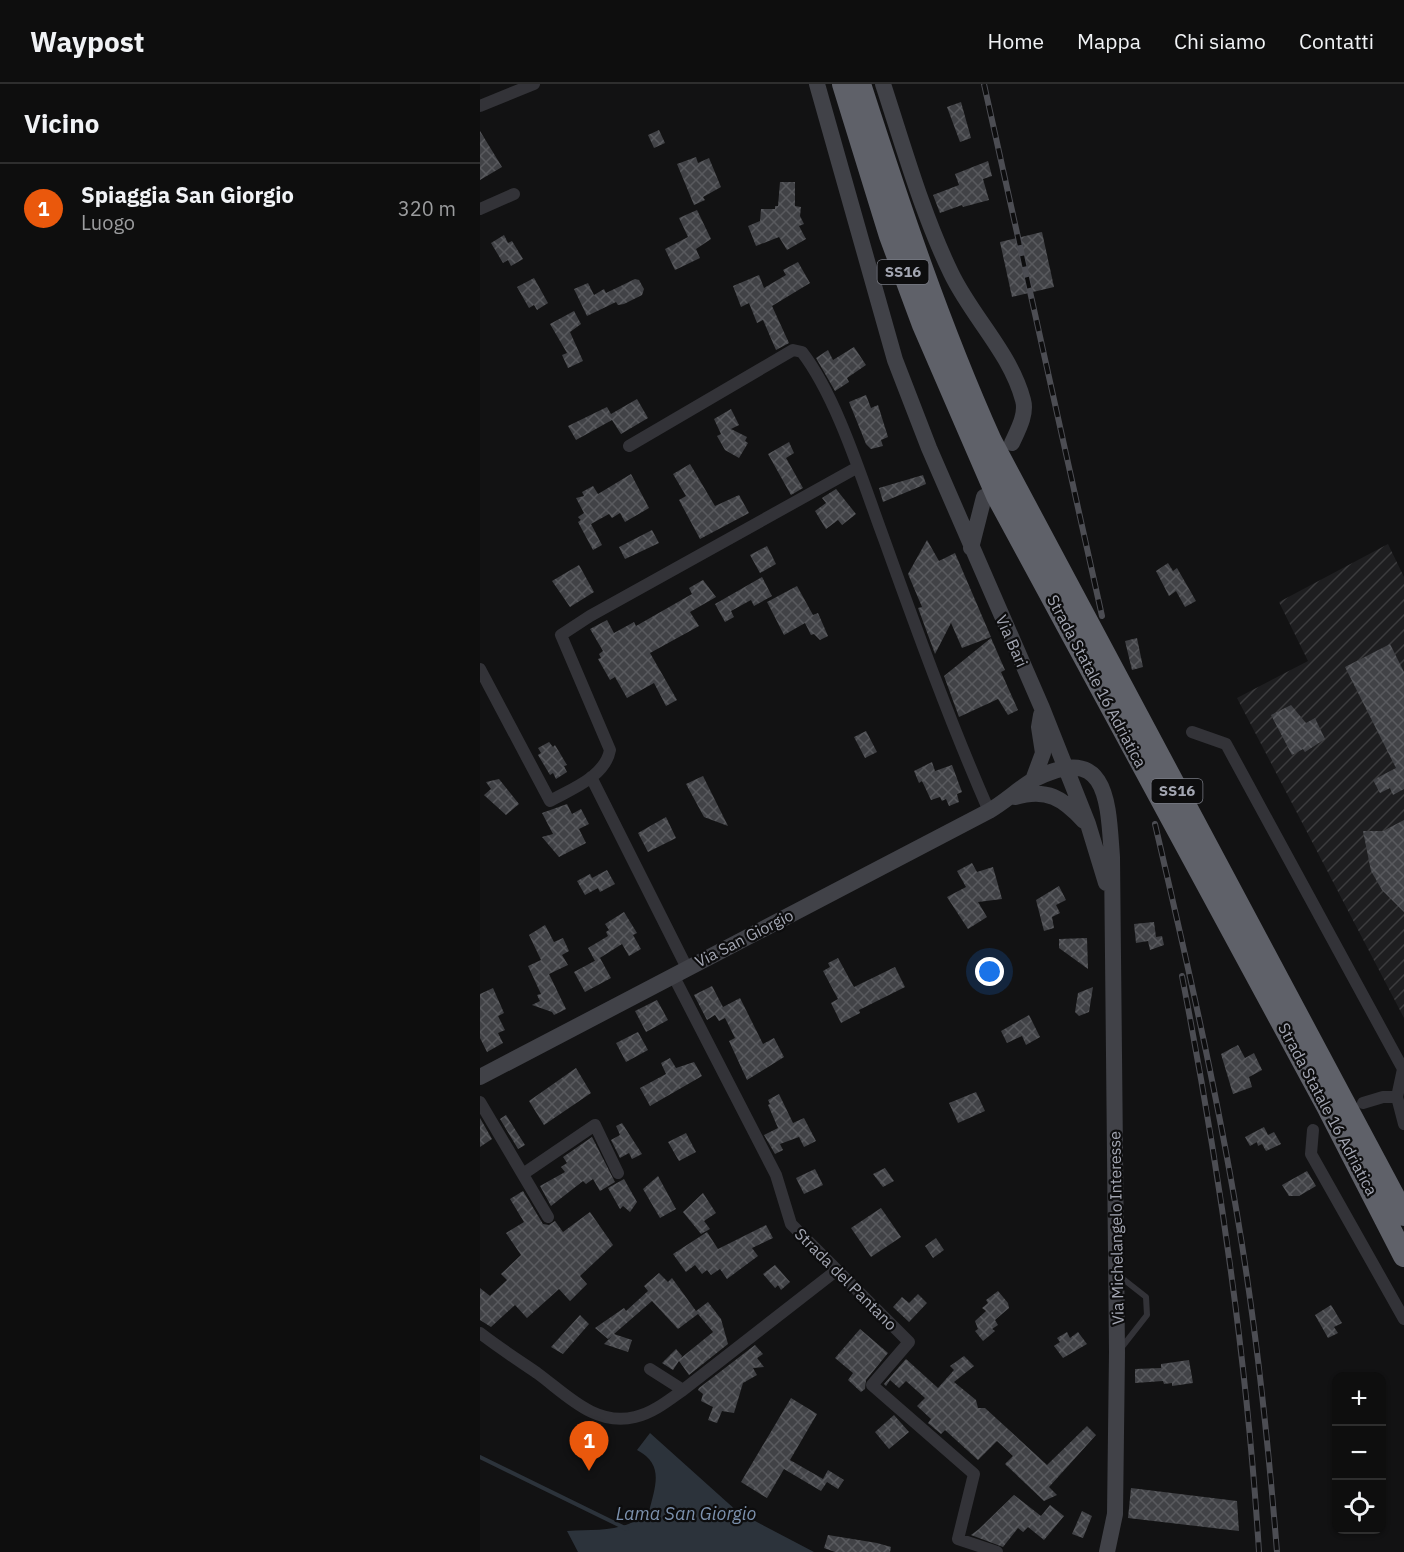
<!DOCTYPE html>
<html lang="it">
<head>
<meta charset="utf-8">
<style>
	:root { --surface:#0e0e0e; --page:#171717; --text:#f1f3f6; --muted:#9b9c9e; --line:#2e2e2e; --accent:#ea580c }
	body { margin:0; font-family:"IBM Plex Sans",sans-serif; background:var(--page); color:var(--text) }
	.controls { position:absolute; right:18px; bottom:18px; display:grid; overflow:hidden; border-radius:12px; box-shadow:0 2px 4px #0004 }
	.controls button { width:54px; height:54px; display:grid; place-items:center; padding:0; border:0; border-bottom:2px solid var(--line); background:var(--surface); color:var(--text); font:30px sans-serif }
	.you { position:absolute; left:510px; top:888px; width:21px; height:21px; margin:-15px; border:4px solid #fff; border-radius:50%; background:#1a73e8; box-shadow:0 0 0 9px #1a73e833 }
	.badge { display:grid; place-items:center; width:39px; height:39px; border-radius:50%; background:var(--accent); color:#fff; font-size:20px; font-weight:700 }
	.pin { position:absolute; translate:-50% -50px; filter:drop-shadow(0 2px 3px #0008) }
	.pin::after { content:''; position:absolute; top:32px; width:21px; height:18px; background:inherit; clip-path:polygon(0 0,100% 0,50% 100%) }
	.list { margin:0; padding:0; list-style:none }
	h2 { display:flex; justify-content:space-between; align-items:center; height:78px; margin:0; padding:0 24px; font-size:26px }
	h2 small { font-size:20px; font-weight:400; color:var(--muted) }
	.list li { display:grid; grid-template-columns:39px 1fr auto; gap:18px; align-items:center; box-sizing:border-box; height:90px; padding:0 24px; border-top:2px solid var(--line) }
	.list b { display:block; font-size:22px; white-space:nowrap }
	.list p { margin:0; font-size:20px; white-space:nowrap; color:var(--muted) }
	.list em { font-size:20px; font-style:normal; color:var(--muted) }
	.icon { flex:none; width:33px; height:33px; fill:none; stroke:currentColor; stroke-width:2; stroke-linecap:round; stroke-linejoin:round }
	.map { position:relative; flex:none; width:924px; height:1468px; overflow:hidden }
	header { display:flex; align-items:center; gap:36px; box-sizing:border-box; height:84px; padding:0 30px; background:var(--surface); border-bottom:2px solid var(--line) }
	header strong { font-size:28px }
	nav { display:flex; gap:33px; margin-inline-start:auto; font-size:21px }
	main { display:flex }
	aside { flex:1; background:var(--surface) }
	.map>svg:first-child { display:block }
	.industrial { fill:url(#industrial-furrows) }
	.water { fill:#2c333b }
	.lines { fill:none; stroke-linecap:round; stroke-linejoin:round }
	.stream { stroke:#2c333b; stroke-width:4 }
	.building { fill:url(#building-cross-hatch) }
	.lane { stroke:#333338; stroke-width:6 }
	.street { stroke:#333338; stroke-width:12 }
	.secondary { stroke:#414248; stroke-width:16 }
	.highway { stroke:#5f6169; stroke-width:22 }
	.rail-casing { stroke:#4c4d53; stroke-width:6 }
	.rail { stroke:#0d0d0e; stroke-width:4; stroke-dasharray:11; stroke-linecap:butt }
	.labels { text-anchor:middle; stroke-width:4.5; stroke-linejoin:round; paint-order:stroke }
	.shield { fill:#0d0d0e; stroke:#777982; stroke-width:1.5 }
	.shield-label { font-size:15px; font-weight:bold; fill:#a4a7b3 }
	.street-label { font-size:16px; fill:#a4a7b3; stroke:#0d0d0e }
	.water-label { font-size:18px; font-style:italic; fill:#7c91ad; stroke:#0d0d0e }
</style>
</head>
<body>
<header>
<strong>Waypost</strong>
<nav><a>Home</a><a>Mappa</a><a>Chi siamo</a><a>Contatti</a></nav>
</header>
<main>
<aside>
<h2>Vicino<small></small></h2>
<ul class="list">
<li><span class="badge">1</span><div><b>Spiaggia San Giorgio</b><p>Luogo</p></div><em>320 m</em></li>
</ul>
</aside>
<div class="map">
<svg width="924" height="1468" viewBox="0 0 924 1468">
	<defs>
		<pattern id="industrial-furrows" width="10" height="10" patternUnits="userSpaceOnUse" patternTransform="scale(1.5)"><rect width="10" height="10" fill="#1e1e20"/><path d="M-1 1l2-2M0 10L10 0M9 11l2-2" fill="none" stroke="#3c3c3e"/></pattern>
		<pattern id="building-cross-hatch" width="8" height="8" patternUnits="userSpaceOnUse" patternTransform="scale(1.5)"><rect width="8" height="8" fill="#414246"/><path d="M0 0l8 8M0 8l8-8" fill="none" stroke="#595a5e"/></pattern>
	</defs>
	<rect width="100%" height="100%" fill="#121213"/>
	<path class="industrial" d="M908 460 924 493V934L757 614 828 577 799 518Z"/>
	<path class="water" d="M170 1349 258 1428 334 1468H98L87 1447C118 1445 143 1449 169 1428 175 1402 185 1381 157 1366Z"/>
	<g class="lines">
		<path class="stream" d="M0 1373 147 1445"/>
	</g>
	<path class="building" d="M481 18 491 54 480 58 467 23Z
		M179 46 185 59 174 64 168 51Z
		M0 47 22 83 0 96Z
		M216 73 218 79 229 74 241 103 223 113 225 116 214 121 197 80Z
		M508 77 512 92 503 95 509 116 483 123 482 121 460 129 453 111 479 101 475 90Z
		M300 98H315V122L321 123 320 132 324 140 319 142 326 155 307 166 299 153 276 162 268 142 280 137 281 125H295V122H298Z
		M217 126 231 155 216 165 220 174 195 186 185 165 208 153 199 134Z
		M562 148 574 203 532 213 520 158Z
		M24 151 28 159 32 157 43 175 31 182 28 176 23 179 11 159Z
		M318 178 330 199 292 222 309 259 296 266 283 236 277 239 269 219 261 223 253 202 279 191 284 204 306 191 303 186Z
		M54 194 68 219 57 226 54 221 49 224 37 203Z
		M155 195 159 196 164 205 162 211 144 220 138 221 136 218 107 232 94 205 108 199 114 211 124 205 126 209Z
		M94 227 101 240 90 248 103 277 88 284 82 271 87 269 70 240Z
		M374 263 386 281 367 294 369 298 355 307 336 274 348 266 353 276Z
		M386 311 391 324 398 321 408 353 401 356 403 362 391 365 386 360 369 318Z
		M157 315 168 334 141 350 132 336 96 356 88 342 127 323 131 330Z
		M251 325 259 341 251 345 267 353 265 357 268 359 259 374 245 366 237 352 241 350 234 335Z
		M309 358 314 369 306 374 323 404 311 411 288 370Z
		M210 380 235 422 259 411 269 429 220 455 199 416 206 412 193 390Z
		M151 390 169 424 145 438 140 429 132 434 129 430 111 440 122 461 113 466 98 438 101 436 98 433 104 429 96 414 104 412 102 408 113 402 118 410Z
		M443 391 446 400 403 418 399 404Z
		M356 405 376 430 362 441 358 436 346 445 335 427 346 419 342 414Z
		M172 446 179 459 145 475 139 463Z
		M447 456 459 477 475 469 511 553 482 564 471 539 455 570 438 524 442 523 428 490Z
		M287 462 296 480 280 489 270 471Z
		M688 479 693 487 697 484 716 517 705 523 696 507 689 512 676 487Z
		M99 481 114 508 90 523 72 497Z
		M282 493 292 512 274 522 271 516 251 527 254 533 245 538 235 520Z
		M223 496 236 513 210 528 219 542 170 569 197 616 186 622 174 599 147 614 135 593 130 596 118 575 121 574 119 570 123 567 110 545 127 536 134 549 154 538 156 542 212 510 209 504Z
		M317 502 333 531 338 529 348 552 340 556 334 550 331 551 325 539 304 551 287 518Z
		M511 554 525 586 521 588 538 626 528 631 518 615 479 633 464 592Z
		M657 554 663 583 652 586 645 557Z
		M910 560 924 588V705L913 711 910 704 900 709 893 696 916 684 865 583Z
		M811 621 826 639 835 634 845 655 825 668 823 665 812 671 791 631Z
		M386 647 397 668 385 674 374 653Z
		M69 658 73 663 75 661 87 681 84 682 87 688 76 695 73 689 70 691 58 671 61 669 58 664Z
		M452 678 455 687 472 681 482 708 477 710 479 718 469 722 466 715 462 717 460 713 451 716 442 697 439 699 434 687Z
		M223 692 248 742 224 733 206 700Z
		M19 695 39 720 26 731 4 711 11 705 6 698Z
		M87 720 92 730 101 725 109 740 99 745 106 759 79 773 62 753 73 750 62 729Z
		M186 733 196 754 168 768 158 749Z
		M924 736V828L902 806 891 787 883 747H903Z
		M492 779 497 788 513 783 522 815 498 818 507 833 488 845 467 813 486 803 477 787Z
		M127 786 135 800 120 808 118 804 105 811 97 797 110 790 112 794Z
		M579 802 586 816 576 821 580 829 572 833 574 844 564 847 556 816Z
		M144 828 157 849 153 851 161 865 149 872 142 860 115 877 108 864 128 852 126 848 129 846 125 840Z
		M674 838 676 853 682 852 684 861 670 866 668 857 656 859 654 840Z
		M65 841 74 858 83 854 89 867 82 871 88 881 69 890 86 925 74 931 72 928 52 921 60 917 57 911 61 910 48 882 61 876 49 851Z
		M607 854 608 885 579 864V855Z
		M120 874 131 894 105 908 94 888Z
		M358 874 374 903 415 883 425 903 379 926 380 929 361 939 351 919 358 915 343 887 350 883 348 879Z
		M232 902 243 923 260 914 283 960 294 954 304 973 267 996 249 957 255 954 245 934 239 937 235 931 227 936 214 911Z
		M613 903 609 928 599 932 595 928 598 909Z
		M13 904 24 929 18 932 25 946 18 949 23 959 7 968 0 954V910Z
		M177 916 188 936 166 948 155 927Z
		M549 931 560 953 546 961 542 952 527 959 521 947Z
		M158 948 168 966 146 978 136 959Z
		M758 961 765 974 774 969 782 986 769 993 772 1003 753 1010 741 970Z
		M190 974 196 984 214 978 222 992 170 1022 160 1004 186 990 181 979Z
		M96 984 111 1009 64 1041 49 1017Z
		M496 1008 505 1027 478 1039 469 1019Z
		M299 1010 313 1039 324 1034 336 1057 324 1063 319 1053 300 1060 303 1066 295 1070 284 1051 298 1044 288 1021 290 1020 288 1016Z
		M26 1031 45 1061 38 1065 20 1035Z
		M0 1034 12 1055 0 1063Z
		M142 1039 162 1070 152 1075 149 1069 140 1074 131 1056 140 1051 136 1042Z
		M784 1043 788 1051 794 1048 801 1060 786 1067 782 1060 778 1062 777 1058 770 1062 765 1053Z
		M206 1049 216 1068 199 1077 188 1058Z
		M112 1053 135 1098 120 1107 113 1095 106 1100 103 1097 71 1122 60 1102 85 1088 81 1083 87 1079 83 1073Z
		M405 1084 414 1097 403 1103 393 1090Z
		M335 1085 343 1101 324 1110 316 1094Z
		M827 1087 836 1102 819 1112H809L802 1101Z
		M178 1092 196 1125 180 1134 163 1105Z
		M144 1095 157 1118 150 1128 143 1122 140 1125 128 1104Z
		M43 1107 63 1140 69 1141 75 1137 83 1148 110 1128 133 1161 100 1192 107 1200 90 1217 79 1205 47 1234 35 1221 11 1243 0 1236V1204L10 1212 27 1196 21 1190 41 1171 26 1149 44 1138 30 1115Z
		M223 1109 236 1129 224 1137 230 1145 221 1150 203 1128Z
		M401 1124 421 1153 391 1173 371 1144Z
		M286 1141 293 1154 272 1164 278 1172 247 1195 240 1185 231 1191 227 1186 222 1190 215 1181 206 1188 193 1170 227 1148 238 1165Z
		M456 1154 464 1166 453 1174 445 1162Z
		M295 1181 310 1198 301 1206 298 1201 295 1204 283 1190Z
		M179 1189 188 1198 192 1194 216 1227 228 1218 241 1235 248 1260 209 1291 199 1277 193 1286 182 1279 196 1265 202 1272 201 1274 233 1248 218 1230 198 1245 172 1217 134 1250 152 1256 148 1268 124 1260 132 1252 128 1255 115 1244 144 1224 146 1227 168 1207 164 1202Z
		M518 1207 528 1219 529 1224 515 1236 518 1241 512 1245 515 1247 503 1257 495 1247 498 1245 495 1237 506 1227 502 1224 508 1219 506 1216Z
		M438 1210 447 1219 429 1238 413 1223 422 1213 429 1219Z
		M851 1221 862 1239 854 1243 858 1249 848 1254 835 1231Z
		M100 1231 109 1240 83 1270 71 1263Z
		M380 1245 408 1269 386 1296 385 1305 381 1308 368 1296 373 1289 355 1274Z
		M587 1248 590 1254 598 1248 607 1260 583 1274 574 1262 580 1258 577 1254Z
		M275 1261 283 1270 277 1274 284 1283 273 1284 277 1291 263 1299 254 1329 242 1327 237 1339 228 1336 233 1323 221 1317 223 1310 218 1306 219 1304Z
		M484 1272 494 1282 474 1298 496 1316 498 1324H505L567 1381 607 1342 616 1351 569 1403 577 1411 564 1417 525 1380 533 1372 517 1357 498 1376 465 1346 461 1350 448 1339 451 1335 437 1322 445 1314 426 1297 419 1304 410 1296 406 1302 404 1300 426 1275 458 1304 474 1286 470 1282Z
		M709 1276 713 1299 692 1302V1299L684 1300 683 1297 655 1299V1285L681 1284V1280Z
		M311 1314 337 1330 310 1376 343 1395 348 1386 364 1396 358 1405 347 1398 341 1407 304 1385 287 1414 261 1398Z
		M414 1331 429 1348 409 1365 395 1348Z
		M651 1404 757 1417 759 1447 648 1434Z
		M534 1411 561 1432 570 1421 584 1432 564 1456 548 1443 543 1448 538 1444 523 1463 491 1451 499 1445Z
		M602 1427 612 1432 603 1454 592 1450Z
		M348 1451 397 1459 411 1463 410 1468H355L344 1464Z"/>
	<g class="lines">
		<path class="lane" d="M638 1191 666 1213 667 1231 642 1263"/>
		<path class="street" d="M0 22 54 0
			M0 125 34 110
			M149 362 313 266 322 268C358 315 383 399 404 455 437 547 470 638 509 727
			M0 585 70 717C91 705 125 693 130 666L81 551 110 532 378 383
			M712 648 746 660 923 985 917 1013 924 1040
			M111 693 207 884
			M193 891 296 1091 311 1140 429 1258 392 1301 494 1390 478 1455 517 1468
			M0 1018 68 1133
			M883 1019 903 1013H917
			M833 1046 831 1070 924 1235
			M43 1090 115 1041 138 1089
			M0 1249C18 1263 38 1276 57 1289 86 1310 115 1343 155 1333 173 1329 189 1316 203 1306
			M170 1285 203 1306 357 1186"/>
		<path class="secondary" d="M337 0 415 276 449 364 562 624 608 740 626 799
			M403 0C424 64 442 129 471 189 492 233 530 268 543 316 547 330 538 346 532 359
			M491 464 504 413
			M553 696 563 669 559 643 561 631
			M535 713C567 704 583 714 604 737
			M0 993 509 727C525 718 539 704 555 695 629 657 628 720 632 773L637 1268 635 1430 627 1468"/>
		<path class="highway" d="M363 0 410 152 443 241 517 412 847 1022 924 1172
			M380 0C419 121 459 241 511 357L924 1131"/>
		<g class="rail-casing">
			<path id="rail" d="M504 0 622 532
				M675 740C705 869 735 999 757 1130 776 1242 788 1355 797 1468
				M702 892C739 1083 767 1274 779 1468"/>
		</g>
		<use href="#rail" class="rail"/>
	</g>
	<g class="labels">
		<g class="shield">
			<rect x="397.5" y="176" width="51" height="24" rx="4.5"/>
			<rect x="671.5" y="695" width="51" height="24" rx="4.5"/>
		</g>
		<g class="shield-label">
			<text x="423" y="193">SS16</text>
			<text x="697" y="712">SS16</text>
		</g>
		<g class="street-label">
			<text transform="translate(532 557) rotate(66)" y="6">Via Bari</text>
			<text transform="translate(617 597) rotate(62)" y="6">Strada Statale 16 Adriatica</text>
			<text transform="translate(264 854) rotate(-27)" y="6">Via San Giorgio</text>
			<text transform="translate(848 1025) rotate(62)" y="6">Strada Statale 16 Adriatica</text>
			<text transform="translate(636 1144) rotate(-91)" y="6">Via Michelangelo Interesse</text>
			<text transform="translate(366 1195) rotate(45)" y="6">Strada del Pantano</text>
		</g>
		<g class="water-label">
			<text x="206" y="1436">Lama San Giorgio</text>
		</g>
	</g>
</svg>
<div class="controls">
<button>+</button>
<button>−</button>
<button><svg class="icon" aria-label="locate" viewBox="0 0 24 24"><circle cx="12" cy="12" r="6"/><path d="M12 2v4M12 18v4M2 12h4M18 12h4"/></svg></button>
</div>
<div class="you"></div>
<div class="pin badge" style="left:109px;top:1387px">1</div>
</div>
</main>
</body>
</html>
